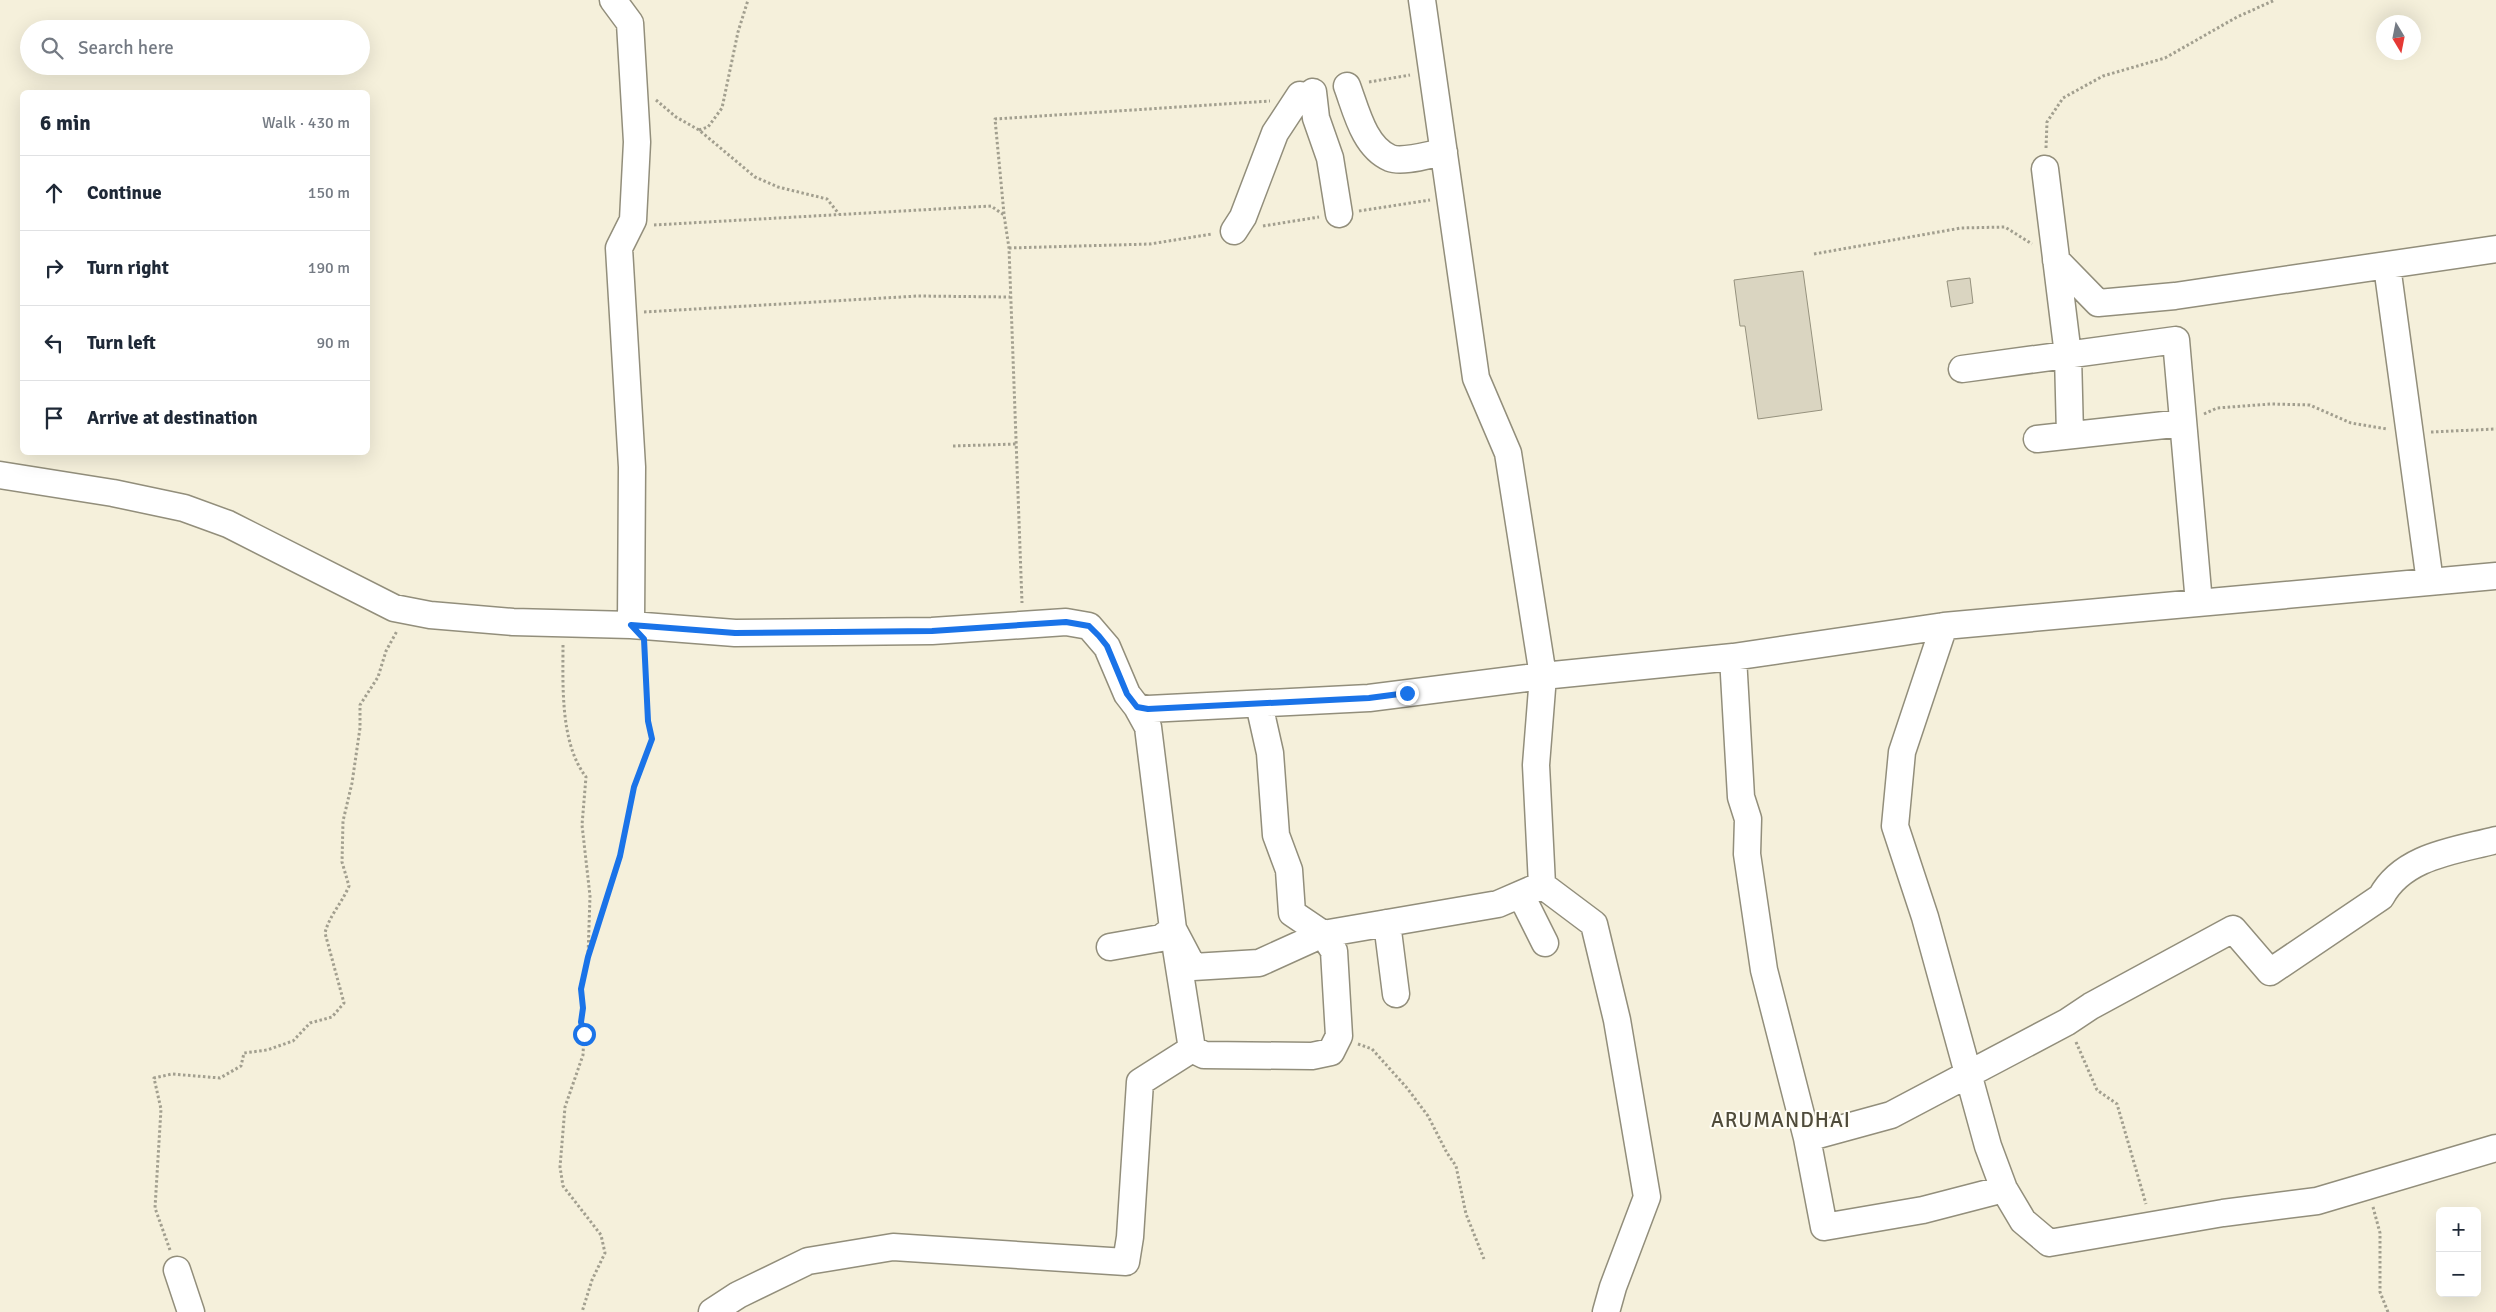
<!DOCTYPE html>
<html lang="en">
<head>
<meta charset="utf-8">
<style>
	:root { --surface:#fff; --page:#f2f2f3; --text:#1f2937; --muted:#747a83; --line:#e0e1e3 }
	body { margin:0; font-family:Signika,sans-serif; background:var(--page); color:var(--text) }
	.controls { position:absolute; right:15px; bottom:15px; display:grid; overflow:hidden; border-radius:8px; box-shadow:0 5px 20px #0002 }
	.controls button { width:45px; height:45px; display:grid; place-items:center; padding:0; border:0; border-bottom:1px solid var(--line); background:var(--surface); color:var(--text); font:25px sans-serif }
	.compass { position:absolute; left:2376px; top:15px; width:45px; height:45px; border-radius:50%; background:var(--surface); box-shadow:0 5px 20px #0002; rotate:170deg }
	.stop { position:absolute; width:15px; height:15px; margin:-11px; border:4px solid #1a73e8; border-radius:50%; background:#fff }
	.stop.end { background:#1a73e8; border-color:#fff; box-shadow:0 1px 5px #0008 }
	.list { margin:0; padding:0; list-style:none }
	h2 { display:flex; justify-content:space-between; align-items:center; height:65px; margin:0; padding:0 20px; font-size:21px }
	h2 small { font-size:16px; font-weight:400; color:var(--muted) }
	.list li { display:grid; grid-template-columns:32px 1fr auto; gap:15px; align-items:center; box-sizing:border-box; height:75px; padding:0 20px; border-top:1px solid var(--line) }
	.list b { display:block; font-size:19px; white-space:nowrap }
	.list em { font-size:16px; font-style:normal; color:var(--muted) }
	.icon { flex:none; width:28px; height:28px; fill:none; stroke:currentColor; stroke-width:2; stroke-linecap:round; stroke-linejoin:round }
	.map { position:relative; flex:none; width:2496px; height:1312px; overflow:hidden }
	.search { position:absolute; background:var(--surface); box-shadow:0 5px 20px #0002; left:20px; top:20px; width:350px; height:55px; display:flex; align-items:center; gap:12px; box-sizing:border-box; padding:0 18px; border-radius:28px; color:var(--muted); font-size:19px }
	.panel { position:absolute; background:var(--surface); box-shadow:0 5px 20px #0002; left:20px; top:90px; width:350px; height:365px; border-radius:8px }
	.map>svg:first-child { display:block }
	.building { fill:#dad5c1; stroke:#96927e }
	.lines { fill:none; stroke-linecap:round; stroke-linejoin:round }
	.minor-casing { stroke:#928e7b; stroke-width:29 }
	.path { stroke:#a29f8f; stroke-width:3; stroke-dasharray:2.5 2.5; stroke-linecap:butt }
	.minor { stroke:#fff; stroke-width:26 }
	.route { stroke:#1a73e8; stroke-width:6 }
	.labels { text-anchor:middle; stroke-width:4; stroke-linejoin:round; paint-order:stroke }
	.quarter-label { font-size:21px; letter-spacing:1px; fill:#4f4b3a; stroke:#fffdf5 }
</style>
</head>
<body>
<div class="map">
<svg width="2496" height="1312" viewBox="0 0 2496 1312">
	<rect width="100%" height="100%" fill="#f5f0db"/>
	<path class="building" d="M1803 271 1822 410 1758 419 1745 326H1740L1734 280Z
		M1970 278 1973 303 1951 307 1947 281Z"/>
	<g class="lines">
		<g class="minor-casing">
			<path id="minor" d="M613 0 630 23 637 142 633 220 619 248 632 467 631 625
				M1422 0 1476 378 1508 453 1543 676 1369 698 1148 709 1137 707 1148 727 1173 929 1193 967 1259 963 1323 934 1498 904 1542 885
				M1347 86C1356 110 1364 147 1390 158 1403 163 1431 154 1444 152
				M1313 92 1316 118 1330 158 1339 214
				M2045 169 2068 355 2070 435
				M1234 231 1243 217 1275 133 1300 95
				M2056 260 2098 303 2175 296 2496 249
				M2387 266 2430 582
				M1962 369 2176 340 2199 603
				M2037 439 2183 423
				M0 475 113 493 184 508 228 524 394 608 430 615 513 622 631 625 735 633 932 631 1066 622 1089 626 1107 647 1127 694 1137 707
				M1944 626 1902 752 1895 826 1925 917 1988 1146 2004 1189 2023 1221 2049 1243 2223 1213 2317 1201 2496 1148
				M1733 657 1741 797 1748 819 1747 854 1764 970 1807 1138
				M1521 895 1545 943
				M1387 923 1396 994
				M1192 1049 1204 1055 1312 1056 1331 1052 1339 1036 1334 951 1323 934 1292 913 1289 870 1276 835 1270 753 1259 704
				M2004 1189 1923 1210 1824 1227 1807 1138 1891 1115 2067 1022 2091 1006 2233 929 2270 972 2381 897C2403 856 2454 851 2496 840
				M177 1270 191 1312
				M712 1312 738 1295 808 1261 893 1247 1126 1262 1130 1237 1140 1082 1192 1049 1173 929 1161 938 1110 947
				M1606 1312 1613 1287 1647 1197 1617 1020 1594 924 1542 885 1536 765 1543 676 1733 657 1944 626 2496 576"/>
		</g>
		<path class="path" d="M1369 82 1410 75
			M656 100 676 117 699 130 755 177 778 187 827 199 839 214
			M699 130 708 127 722 108 738 32 748 0
			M2046 148 2047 122 2063 98 2103 76 2165 58 2237 17 2275 0
			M1359 211 1430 200
			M1004 214 995 119 1270 101
			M654 225 991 206 1004 215 1009 248 1022 603
			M1263 226 1319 217
			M1009 248 1150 244 1212 234
			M1814 254 1961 228 2005 227 2032 244
			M644 312 918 296 1010 297
			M2204 414 2217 408 2271 404 2310 405 2351 423 2387 429
			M2431 432 2496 429
			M953 446 1016 444
			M563 645C563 686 560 743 586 777L582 825 590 896 588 957 581 989 583 1008 581 1021 584 1034 583 1055 565 1107 560 1167 563 1186 601 1235 605 1253 592 1280 582 1312
			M589 954 621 856 634 787 652 739 648 721 644 648
			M2076 1042 2097 1090 2117 1104 2146 1204
			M1358 1044 1372 1049 1407 1088 1428 1116 1447 1153 1456 1166 1466 1214 1484 1259
			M2373 1207 2380 1233V1292L2388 1312
			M170 1250 155 1208 161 1109 154 1078 172 1074 220 1078 241 1066 244 1053 267 1050 293 1041 310 1023 332 1017 344 1003 325 933C329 916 342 903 349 886L342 862 343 821 352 783 360 728V705L378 677 386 651 397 631"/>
		<use href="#minor" class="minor"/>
	</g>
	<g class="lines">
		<path class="route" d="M584 1034 581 1022 583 1008 581 989 588 957 620 856 634 787 652 739 648 721 644 639 631 625 735 633 932 631 1066 622 1089 626 1099 636 1107 646 1127 694 1137 707 1148 709 1369 698 1407 693"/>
	</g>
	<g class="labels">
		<g class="quarter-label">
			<text x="1781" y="1127">ARUMANDHAI</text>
		</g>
	</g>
</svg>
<div class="controls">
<button>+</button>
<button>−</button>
</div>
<svg class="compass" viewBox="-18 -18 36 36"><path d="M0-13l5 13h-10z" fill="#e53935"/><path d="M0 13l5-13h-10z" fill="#747a83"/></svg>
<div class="stop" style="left:584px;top:1034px"></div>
<div class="stop end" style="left:1407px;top:693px"></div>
<div class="search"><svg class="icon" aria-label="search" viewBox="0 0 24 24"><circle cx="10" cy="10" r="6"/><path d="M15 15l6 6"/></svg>Search here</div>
<section class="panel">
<h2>6 min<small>Walk · 430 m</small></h2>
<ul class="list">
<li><svg class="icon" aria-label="ahead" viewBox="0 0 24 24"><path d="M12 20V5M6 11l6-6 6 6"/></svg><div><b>Continue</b></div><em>150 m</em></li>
<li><svg class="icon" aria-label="right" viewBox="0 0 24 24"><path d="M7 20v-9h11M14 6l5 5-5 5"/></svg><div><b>Turn right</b></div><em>190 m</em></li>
<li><svg class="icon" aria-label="left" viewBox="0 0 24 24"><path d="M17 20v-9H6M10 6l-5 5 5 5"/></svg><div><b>Turn left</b></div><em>90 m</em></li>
<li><svg class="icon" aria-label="arrive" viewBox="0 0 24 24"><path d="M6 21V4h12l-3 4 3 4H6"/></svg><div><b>Arrive at destination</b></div></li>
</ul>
</section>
</div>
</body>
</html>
